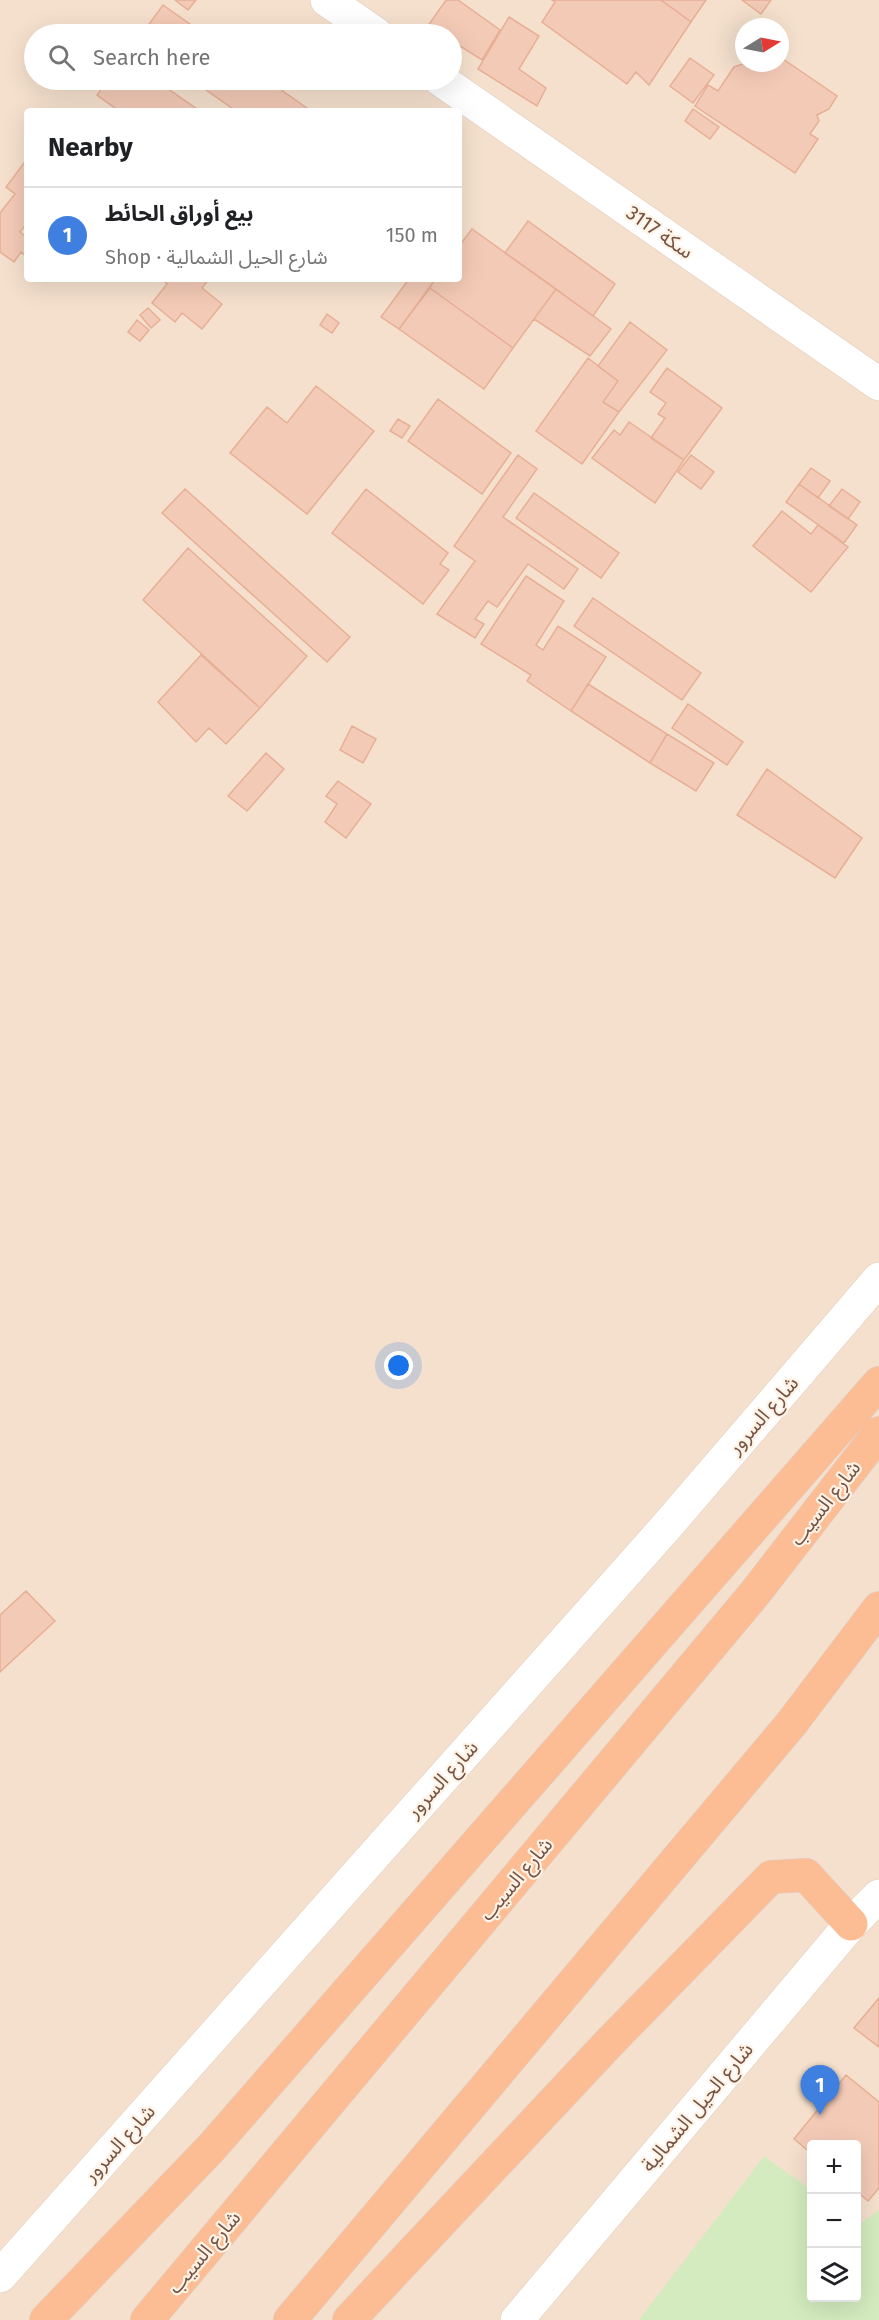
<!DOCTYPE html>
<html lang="en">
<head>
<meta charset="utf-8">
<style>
	:root { --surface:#fff; --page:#f6f6f6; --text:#202124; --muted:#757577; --line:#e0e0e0; --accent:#2563eb }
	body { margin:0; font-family:"Fira Sans","Noto Sans Arabic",sans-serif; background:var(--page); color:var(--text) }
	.controls { position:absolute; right:18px; bottom:18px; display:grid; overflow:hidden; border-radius:6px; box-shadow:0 6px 24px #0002 }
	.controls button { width:54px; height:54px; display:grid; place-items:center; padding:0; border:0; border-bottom:2px solid var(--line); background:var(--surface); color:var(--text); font:30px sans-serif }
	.compass { position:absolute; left:735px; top:18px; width:54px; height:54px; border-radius:50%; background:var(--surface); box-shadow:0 6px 24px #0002; rotate:80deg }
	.you { position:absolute; left:399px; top:1366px; width:21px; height:21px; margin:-15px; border:4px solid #fff; border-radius:50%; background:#1a73e8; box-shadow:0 0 0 9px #1a73e833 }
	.badge { display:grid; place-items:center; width:39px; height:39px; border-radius:50%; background:var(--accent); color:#fff; font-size:20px; font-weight:700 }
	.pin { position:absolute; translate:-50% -50px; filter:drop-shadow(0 2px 3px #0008) }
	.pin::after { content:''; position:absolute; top:32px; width:21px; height:18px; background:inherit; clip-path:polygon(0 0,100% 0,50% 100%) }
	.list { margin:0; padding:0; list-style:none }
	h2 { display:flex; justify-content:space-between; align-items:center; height:78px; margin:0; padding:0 24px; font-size:26px }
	h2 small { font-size:20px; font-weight:400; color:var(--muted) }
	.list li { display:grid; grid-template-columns:39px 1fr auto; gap:18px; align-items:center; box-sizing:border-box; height:96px; padding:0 24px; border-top:2px solid var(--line) }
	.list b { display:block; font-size:22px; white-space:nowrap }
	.list p { margin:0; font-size:20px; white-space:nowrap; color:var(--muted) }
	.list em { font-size:20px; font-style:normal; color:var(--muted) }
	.icon { flex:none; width:33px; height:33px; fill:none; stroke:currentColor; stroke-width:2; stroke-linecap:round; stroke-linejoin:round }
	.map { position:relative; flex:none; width:879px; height:2320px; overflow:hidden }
	.search { position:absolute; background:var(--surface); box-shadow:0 6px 24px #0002; left:24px; top:24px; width:438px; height:66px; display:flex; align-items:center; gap:15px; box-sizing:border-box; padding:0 21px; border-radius:33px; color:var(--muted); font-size:22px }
	.panel { position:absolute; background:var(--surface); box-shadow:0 6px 24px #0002; left:24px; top:108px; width:438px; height:174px; border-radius:6px }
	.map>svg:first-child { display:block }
	.residential { fill:#f5e0cd; fill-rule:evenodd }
	.green { fill:#d3ebbe }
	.building { fill:#f3cab6; stroke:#e7af96; stroke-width:1.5 }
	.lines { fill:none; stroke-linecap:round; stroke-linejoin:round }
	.tertiary-casing { stroke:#e1cbbb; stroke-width:34 }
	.trunk-casing { stroke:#dbd2cf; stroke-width:34 }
	.tertiary { stroke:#fff; stroke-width:33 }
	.trunk { stroke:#fcbc94; stroke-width:33 }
	.labels { text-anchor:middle; stroke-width:4.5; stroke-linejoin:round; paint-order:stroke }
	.street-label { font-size:20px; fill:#745346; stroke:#fff3e6 }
</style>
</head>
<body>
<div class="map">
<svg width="879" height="2320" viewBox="0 0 879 2320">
	<rect width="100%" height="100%" fill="#fdefdf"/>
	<path class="residential" d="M0 0H879V2320H0ZM744 27H780V63H744ZM34 34H452V80H34ZM27 111H459V279H27ZM812 2144H856V2298H812Z"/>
	<path class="green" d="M764 2156 811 2190 812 2298H856L857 2222 860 2224 879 2210V2320H639Z"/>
	<path class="building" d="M175 0H196L188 10Z
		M446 0H458L500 30 482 60 452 41V34H441L428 26Z
		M552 0H661L691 22 649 85 636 72 627 84 542 22 555 2Z
		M661 0H706L691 22Z
		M742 0H771L761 14Z
		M163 5 204 34H142Z
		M509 17 539 36 519 69 546 88 537 106 478 69Z
		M780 57 837 96 829 109 817 115 819 121 810 134 818 139 795 173 695 106 708 85 718 91 734 67 746 63H780Z
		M690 58 714 75 693 103 670 86Z
		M108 80H155L200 111H119L97 95Z
		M192 80H267L311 111H236Z
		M693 109 719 127 710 139 685 121Z
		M27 159V223L20 232 27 238V257L21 252 14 262 0 252V213L15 194 6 187Z
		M528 221 615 284 593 316 505 253Z
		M472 229 556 289 513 348 430 288 435 279H459V246Z
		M162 279H209L202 288 222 304 202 329 182 313 175 322 152 303 167 284Z
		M409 279 434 281 399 329 381 317Z
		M430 288 513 348 484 389 399 329Z
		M556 289 611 329 590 356 534 319Z
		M148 308 160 320 151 328 140 315Z
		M327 314 339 323 332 333 320 325Z
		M137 320 149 330 140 341 128 332Z
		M630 322 667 350 619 412 603 402 618 381 598 366Z
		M588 358 618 381 603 402 619 412 582 464 536 431Z
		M667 368 722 408 684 460 651 438 665 418 658 414 666 403 650 392Z
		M316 386 374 431 307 514 230 453 267 407 287 423Z
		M438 399 511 453 482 494 408 441Z
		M398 419 410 426 402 438 390 431Z
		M629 422 684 460 655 503 592 458 614 430 620 435Z
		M518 455 537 469 503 517 578 569 564 589 528 564 497 607 488 601 475 619 484 624 475 638 437 614 475 561 454 546Z
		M691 455 714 472 701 489 678 472Z
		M811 468 830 481 818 498 799 484Z
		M799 484 857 525 844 543 786 502Z
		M185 489 350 637 327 662 162 513Z
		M366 489 448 553 440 564 449 570 423 604 332 533Z
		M842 489 860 502 848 519 829 506Z
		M534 493 619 553 601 578 516 518Z
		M782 511 811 534 818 525 848 547 811 592 753 546Z
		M188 548 307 656 260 708 143 600Z
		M526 576 564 601 536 645 543 650 558 626 606 657 571 711 527 681 531 675 481 644Z
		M593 598 701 673 682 700 574 626Z
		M201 655 260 708 226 744 209 728 196 742 158 702Z
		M588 684 667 734 650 763 571 711Z
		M688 704 743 742 727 765 672 728Z
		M352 726 376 739 363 763 340 750Z
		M667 734 714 763 696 791 650 763Z
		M266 753 284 769 247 811 228 796Z
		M767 769 862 838 835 878 737 815Z
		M338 781 371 804 346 838 325 822 337 804 326 796Z
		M26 1591 55 1621 0 1672V1615Z
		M879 1998V2047L854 2028Z
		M846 2075 879 2102V2188L868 2201 856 2191V2144H812V2154L794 2139Z"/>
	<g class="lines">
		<g class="tertiary-casing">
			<path id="tertiary" d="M327 0 376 34
				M441 80 879 384
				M0 2276 667 1526 879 1279
				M517 2320 851 1924 879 1896"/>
		</g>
		<g class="trunk-casing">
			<path id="trunk" d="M46 2320 212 2147 879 1383
				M147 2320 755 1593 879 1433
				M290 2320 791 1724 879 1608
				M349 2320 608 2044 771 1877 806 1875 851 1924"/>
		</g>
		<use href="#tertiary" class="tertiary"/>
		<use href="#trunk" class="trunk"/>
	</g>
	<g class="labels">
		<g class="street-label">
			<text transform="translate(660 232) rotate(35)" y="7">سكة 3117</text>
			<text transform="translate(763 1415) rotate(-49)" y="7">شارع السرور</text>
			<text transform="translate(825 1503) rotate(-52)" y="7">شارع السيب</text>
			<text transform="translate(442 1779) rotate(-48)" y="7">شارع السرور</text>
			<text transform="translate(516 1879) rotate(-50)" y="7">شارع السيب</text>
			<text transform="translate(697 2107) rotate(-50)" y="7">شارع الحيل الشمالية</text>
			<text transform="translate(119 2143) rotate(-48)" y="7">شارع السرور</text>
			<text transform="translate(204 2252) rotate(-50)" y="7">شارع السيب</text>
		</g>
	</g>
</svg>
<div class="controls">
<button>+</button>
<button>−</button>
<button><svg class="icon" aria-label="layers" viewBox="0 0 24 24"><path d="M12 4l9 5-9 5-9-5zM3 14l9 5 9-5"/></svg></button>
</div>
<svg class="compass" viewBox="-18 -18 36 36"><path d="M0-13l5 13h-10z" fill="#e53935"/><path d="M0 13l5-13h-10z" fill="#757577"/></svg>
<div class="you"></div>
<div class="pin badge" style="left:820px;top:2115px;background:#3f7fe0">1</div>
<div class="search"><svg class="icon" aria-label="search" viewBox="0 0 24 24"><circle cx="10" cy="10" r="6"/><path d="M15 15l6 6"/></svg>Search here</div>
<section class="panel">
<h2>Nearby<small></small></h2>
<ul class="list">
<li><span class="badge" style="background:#3f7fe0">1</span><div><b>بيع أوراق الحائط</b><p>Shop · شارع الحيل الشمالية</p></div><em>150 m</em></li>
</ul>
</section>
</div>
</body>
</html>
